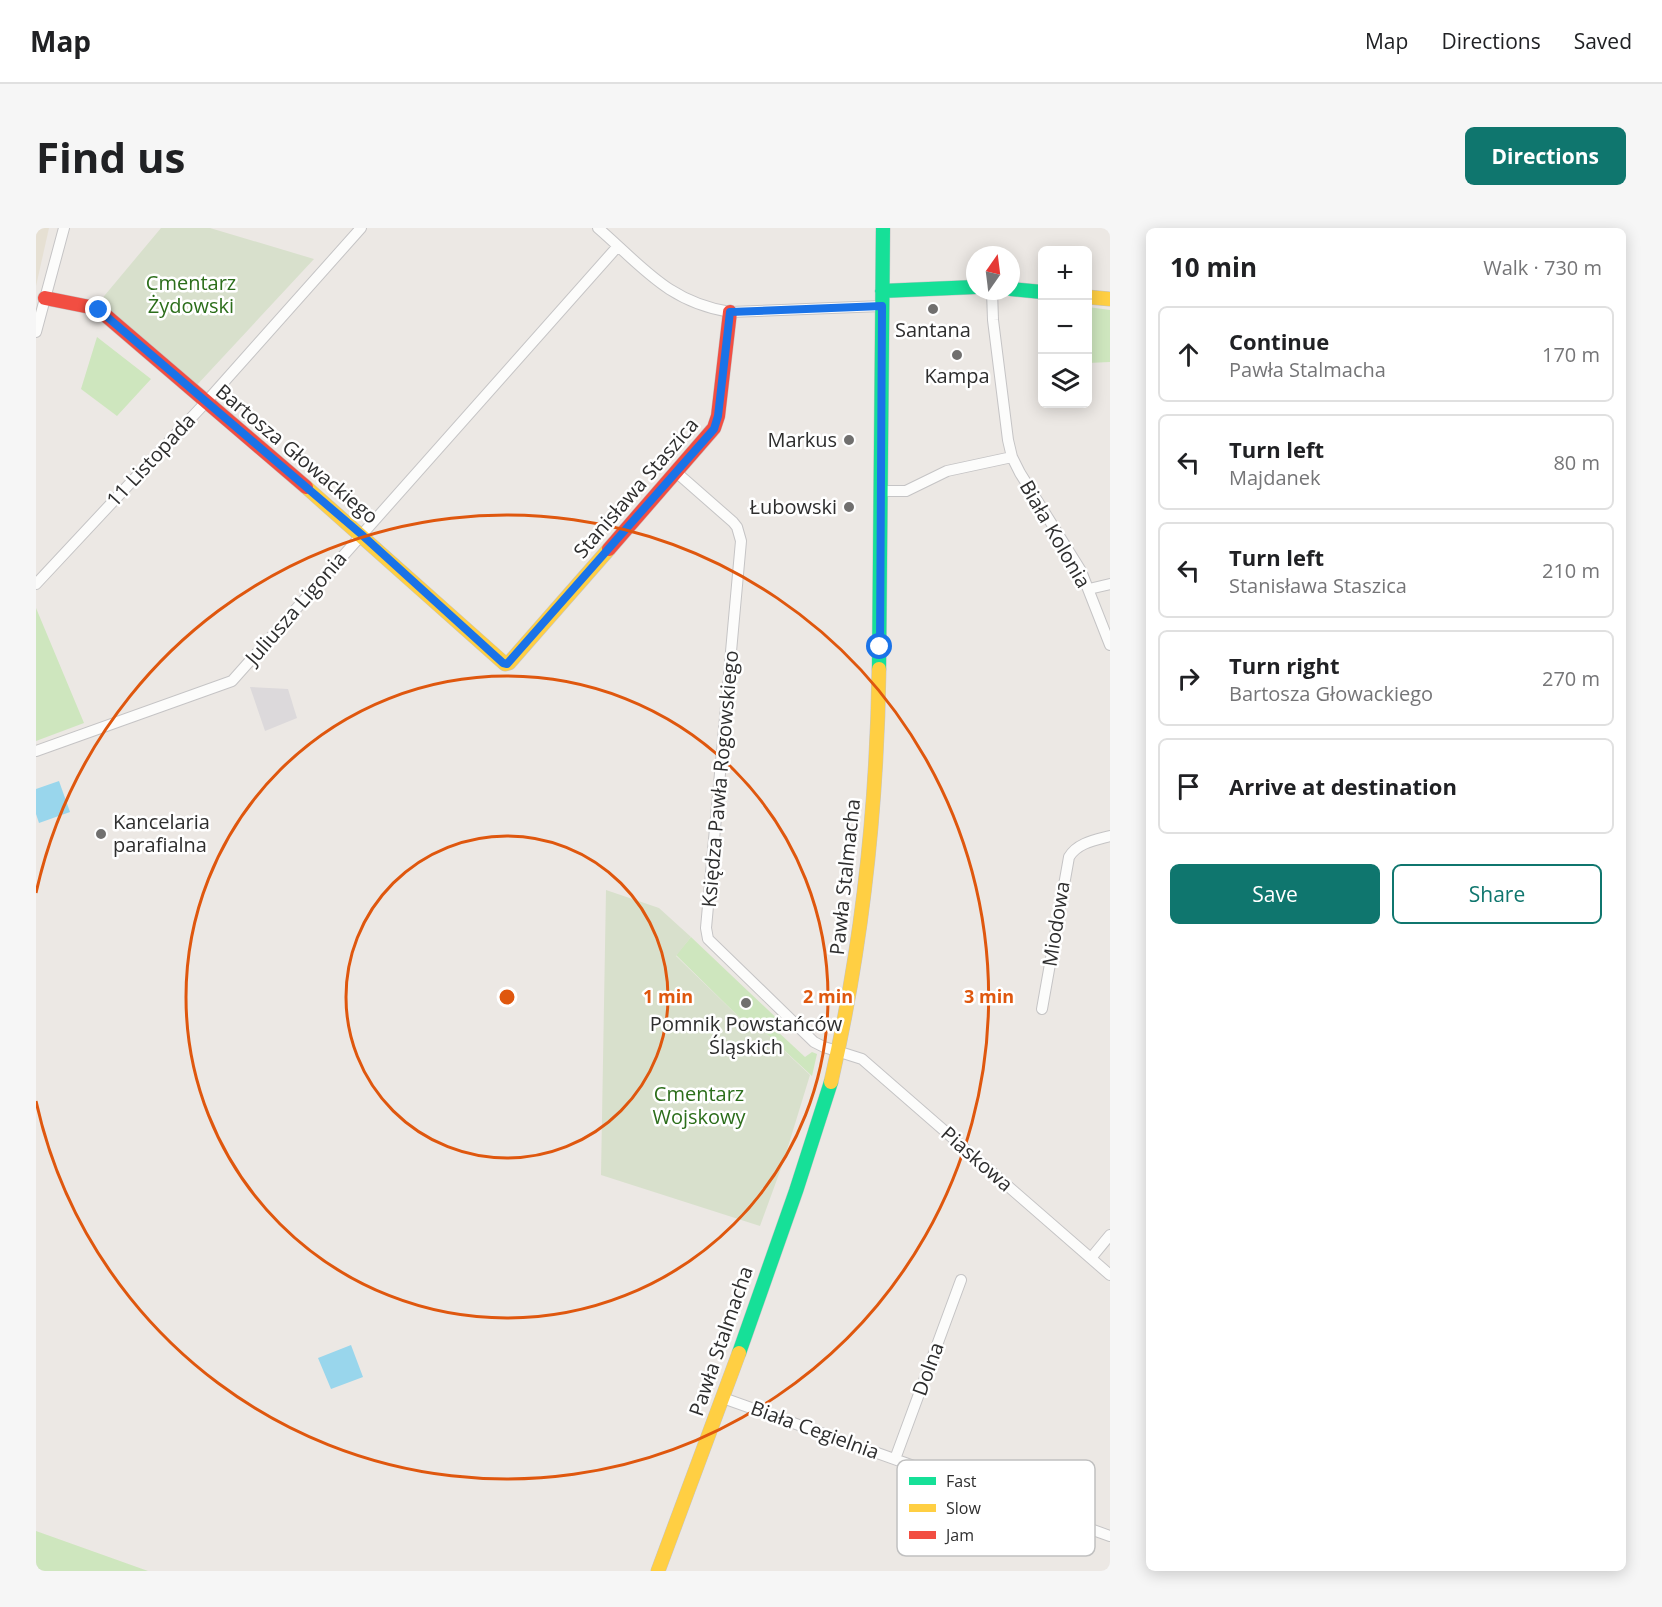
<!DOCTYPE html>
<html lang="en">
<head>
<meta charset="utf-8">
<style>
	:root { --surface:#fff; --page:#f6f6f6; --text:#202124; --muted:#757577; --line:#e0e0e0; --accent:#0f766e }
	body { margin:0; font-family:"Open Sans",sans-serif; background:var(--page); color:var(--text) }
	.controls { position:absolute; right:18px; top:18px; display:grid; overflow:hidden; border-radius:9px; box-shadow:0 3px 15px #0003 }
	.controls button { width:54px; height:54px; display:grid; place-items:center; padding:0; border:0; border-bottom:2px solid var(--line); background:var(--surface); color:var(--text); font:30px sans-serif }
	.compass { position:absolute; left:930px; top:18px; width:54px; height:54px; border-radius:50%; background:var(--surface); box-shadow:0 3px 15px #0003; rotate:14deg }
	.stop { position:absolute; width:18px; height:18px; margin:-14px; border:4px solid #1a73e8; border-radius:50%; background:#fff }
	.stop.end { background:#1a73e8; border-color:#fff; box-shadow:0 2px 6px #0008 }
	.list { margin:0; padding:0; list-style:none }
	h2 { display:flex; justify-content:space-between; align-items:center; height:78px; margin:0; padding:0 24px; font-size:26px }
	h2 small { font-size:20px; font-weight:400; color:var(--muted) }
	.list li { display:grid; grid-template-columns:39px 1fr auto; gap:18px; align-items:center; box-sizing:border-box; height:96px; margin:0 12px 12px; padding:0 12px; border:2px solid var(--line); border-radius:9px }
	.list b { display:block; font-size:22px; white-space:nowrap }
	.list p { margin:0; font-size:20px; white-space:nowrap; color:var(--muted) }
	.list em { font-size:20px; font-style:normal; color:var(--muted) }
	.actions { display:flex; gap:12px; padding:18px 24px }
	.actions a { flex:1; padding:14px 0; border:2px solid var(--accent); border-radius:9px; text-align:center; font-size:21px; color:var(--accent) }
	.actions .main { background:var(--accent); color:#fff }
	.icon { flex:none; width:33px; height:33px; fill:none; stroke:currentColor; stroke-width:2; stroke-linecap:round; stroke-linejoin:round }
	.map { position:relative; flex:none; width:1074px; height:1343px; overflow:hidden; border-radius:9px }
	header { display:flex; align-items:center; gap:36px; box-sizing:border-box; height:84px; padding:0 30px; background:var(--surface); border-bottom:2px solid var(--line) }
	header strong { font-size:28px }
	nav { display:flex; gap:33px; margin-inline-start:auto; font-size:21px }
	.intro { display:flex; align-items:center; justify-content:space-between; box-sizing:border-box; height:144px; padding:0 36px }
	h1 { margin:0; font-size:42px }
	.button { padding:15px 27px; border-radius:9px; background:var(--accent); color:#fff; font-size:21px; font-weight:700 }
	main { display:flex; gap:36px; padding:0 36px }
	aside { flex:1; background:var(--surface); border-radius:9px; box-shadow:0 3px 15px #0003 }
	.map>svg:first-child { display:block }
	.industrial { fill:#dcd9db }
	.education { fill:#e6e0d3 }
	.green { fill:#cee6be }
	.cemetery { fill:#d8e0cc }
	.water { fill:#99d6ec }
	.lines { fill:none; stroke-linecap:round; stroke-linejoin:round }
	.street-casing { stroke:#c5c4c5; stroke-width:12 }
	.fast-casing { stroke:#c5c4c5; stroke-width:15 }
	.slow-casing { stroke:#c5c4c5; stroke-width:15 }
	.jam-casing { stroke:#c5c4c5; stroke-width:15 }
	.street { stroke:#fcfcfb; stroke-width:10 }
	.fast { stroke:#16e098; stroke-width:14 }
	.slow { stroke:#ffcf43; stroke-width:14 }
	.jam { stroke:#f24e42; stroke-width:14 }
	.route { stroke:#1a73e8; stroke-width:8 }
	.ring { fill:none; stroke:#df570e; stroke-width:3 }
	.poi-dot { fill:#706f6e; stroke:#fff; stroke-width:2 }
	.labels { text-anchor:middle; stroke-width:5; stroke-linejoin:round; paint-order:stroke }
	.park-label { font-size:20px; fill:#2c6e1b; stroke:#fff }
	.poi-label { font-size:20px; fill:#2e2e2e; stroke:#fff }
	.street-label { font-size:20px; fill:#2e2e2e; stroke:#fff }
	.key { fill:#fff; stroke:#c0c0c0; stroke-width:1.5 }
	.key-label { font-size:16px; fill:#2e2e2e }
	.centre { fill:#df570e; stroke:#fff; stroke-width:3 }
	.ring-label { font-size:18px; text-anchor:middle; font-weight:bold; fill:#df570e; stroke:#fff; stroke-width:5; stroke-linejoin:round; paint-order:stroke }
</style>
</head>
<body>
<header>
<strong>Map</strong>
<nav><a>Map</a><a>Directions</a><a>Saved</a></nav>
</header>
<div class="intro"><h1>Find us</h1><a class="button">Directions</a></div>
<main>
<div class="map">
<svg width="1074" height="1343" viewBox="0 0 1074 1343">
	<rect width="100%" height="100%" fill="#ece8e4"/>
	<path class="industrial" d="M214 459 252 461 261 490 229 503Z"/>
	<path class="education" d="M0 0H13L0 58Z"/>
	<path class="green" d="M1052 79 1074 82V134L1052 135Z
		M61 109 115 151 81 188 45 161Z
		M0 380 48 495 0 513Z
		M655 709 750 799 741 803 769 829 776 824 781 826 776 848 721 797 706 792 640 727Z
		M0 1303 112 1343H0Z"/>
	<path class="cemetery" d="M125 0H174L278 31 160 158 64 73Z
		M570 662 623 680 655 709 640 728 706 792 721 797 774 847 747 935 724 998 565 947Z"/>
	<path class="water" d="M23 553 34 584 3 595 0 586V561Z
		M315 1117 327 1149 295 1161 282 1130Z"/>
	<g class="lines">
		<g class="street-casing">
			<path id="street" d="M562 0C607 39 632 74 694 84L846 78
				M956 63 957 92 972 212 976 229 984 245 1045 343 1074 417
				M0 104 28 0
				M640 244 697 294 701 299 705 313 670 700 672 711 778 814 788 819 826 831 1074 1047
				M845 263H870L911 243 976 229
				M0 356 170 174 325 0
				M1053 361 1074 356
				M0 523 196 453 582 18
				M1006 781 1033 629C1041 615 1059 612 1074 608
				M1055 1030 1074 1007
				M687 1170 1074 1308
				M859 1231 925 1052"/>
		</g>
		<g class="fast-casing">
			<path id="fast" d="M975 61 1006 64
				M846 63 939 59
				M843 441 847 0
				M703 1125 760 963 795 854"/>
		</g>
		<g class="slow-casing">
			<path id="slow" d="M1052 69 1074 71
				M270 259 469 436 473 435 573 321
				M795 854C826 719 841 579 843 441
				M622 1343 703 1125"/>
		</g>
		<g class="jam-casing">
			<path id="jam" d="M9 70 54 79 68 86 270 259
				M573 321 678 200 682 188 694 84"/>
		</g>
		<use href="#street" class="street"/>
		<use href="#fast" class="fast"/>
		<use href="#slow" class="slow"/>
		<use href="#jam" class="jam"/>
	</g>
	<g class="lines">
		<path class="route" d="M63 82 325 306 467 435 471 436 678 201 682 188 694 84 846 78 844 419"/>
	</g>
	<g class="ring">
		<circle cx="471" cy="769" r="161"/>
		<circle cx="471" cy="769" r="321"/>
		<path d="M0 665A482 482 0 1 1 0 873"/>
	</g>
	<g class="poi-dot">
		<circle cx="897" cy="81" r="6"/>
		<circle cx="921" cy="127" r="6"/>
		<circle cx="813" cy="212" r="6"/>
		<circle cx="813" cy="279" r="6"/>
		<circle cx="65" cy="606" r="6"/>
		<circle cx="710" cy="775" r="6"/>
	</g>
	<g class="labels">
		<g class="park-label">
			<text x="155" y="62">Cmentarz<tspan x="155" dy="23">Żydowski</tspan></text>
			<text x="663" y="873">Cmentarz<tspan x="663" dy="23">Wojskowy</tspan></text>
		</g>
		<g class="poi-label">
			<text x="897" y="109">Santana</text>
			<text x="921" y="155">Kampa</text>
			<text x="801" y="219" text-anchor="end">Markus</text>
			<text x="801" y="286" text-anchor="end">Łubowski</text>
			<text x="77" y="601" text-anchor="start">Kancelaria<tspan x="77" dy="23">parafialna</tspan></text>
			<text x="710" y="803">Pomnik Powstańców<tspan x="710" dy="23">Śląskich</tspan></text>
		</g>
		<g class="street-label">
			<text transform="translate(261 226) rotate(40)" y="7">Bartosza Głowackiego</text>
			<text transform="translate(115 232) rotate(-47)" y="7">11 Listopada</text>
			<text transform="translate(600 260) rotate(-49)" y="7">Stanisława Staszica</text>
			<text transform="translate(1019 306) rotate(60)" y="7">Biała Kolonia</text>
			<text transform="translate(260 380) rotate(-49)" y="7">Juliusza Ligonia</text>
			<text transform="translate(684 551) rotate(-85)" y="7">Księdza Pawła Rogowskiego</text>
			<text transform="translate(809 649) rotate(-84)" y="7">Pawła Stalmacha</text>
			<text transform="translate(1020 696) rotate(-81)" y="7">Miodowa</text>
			<text transform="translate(941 931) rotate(41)" y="7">Piaskowa</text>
			<text transform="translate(685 1113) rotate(-71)" y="7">Pawła Stalmacha</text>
			<text transform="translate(892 1141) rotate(-70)" y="7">Dolna</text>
			<text transform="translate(779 1202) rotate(20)" y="7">Biała Cegielnia</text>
		</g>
	</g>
	<rect x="861" y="1232" width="198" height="96" rx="9" class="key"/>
	<rect x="873" y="1249" width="27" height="8" fill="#16e098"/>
	<rect x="873" y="1276" width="27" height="8" fill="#ffcf43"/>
	<rect x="873" y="1303" width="27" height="8" fill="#f24e42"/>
	<g class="key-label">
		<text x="910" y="1259">Fast</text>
		<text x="910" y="1286">Slow</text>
		<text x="910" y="1313">Jam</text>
	</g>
	<circle cx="471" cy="769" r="9" class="centre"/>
	<g class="ring-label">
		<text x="632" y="775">1 min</text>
		<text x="792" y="775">2 min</text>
		<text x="953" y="775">3 min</text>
	</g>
</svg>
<div class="controls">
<button>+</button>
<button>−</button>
<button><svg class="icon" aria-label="layers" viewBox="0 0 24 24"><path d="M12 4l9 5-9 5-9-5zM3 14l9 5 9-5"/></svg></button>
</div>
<svg class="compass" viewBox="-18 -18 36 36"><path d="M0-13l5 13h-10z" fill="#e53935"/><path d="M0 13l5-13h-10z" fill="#757577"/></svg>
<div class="stop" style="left:844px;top:419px"></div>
<div class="stop end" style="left:63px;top:82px"></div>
</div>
<aside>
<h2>10 min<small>Walk · 730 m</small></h2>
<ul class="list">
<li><svg class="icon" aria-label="ahead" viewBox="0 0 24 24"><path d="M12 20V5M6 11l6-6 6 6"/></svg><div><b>Continue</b><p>Pawła Stalmacha</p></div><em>170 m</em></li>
<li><svg class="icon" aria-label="left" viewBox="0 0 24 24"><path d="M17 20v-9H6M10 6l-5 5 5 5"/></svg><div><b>Turn left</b><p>Majdanek</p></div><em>80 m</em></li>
<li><svg class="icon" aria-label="left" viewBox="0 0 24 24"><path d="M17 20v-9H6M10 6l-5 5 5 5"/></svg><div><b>Turn left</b><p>Stanisława Staszica</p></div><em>210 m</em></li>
<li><svg class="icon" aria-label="right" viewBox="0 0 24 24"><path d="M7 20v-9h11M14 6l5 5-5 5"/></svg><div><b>Turn right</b><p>Bartosza Głowackiego</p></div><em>270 m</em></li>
<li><svg class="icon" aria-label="arrive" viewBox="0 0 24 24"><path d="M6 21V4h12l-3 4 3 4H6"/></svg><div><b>Arrive at destination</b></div></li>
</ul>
<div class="actions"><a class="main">Save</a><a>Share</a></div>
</aside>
</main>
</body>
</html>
